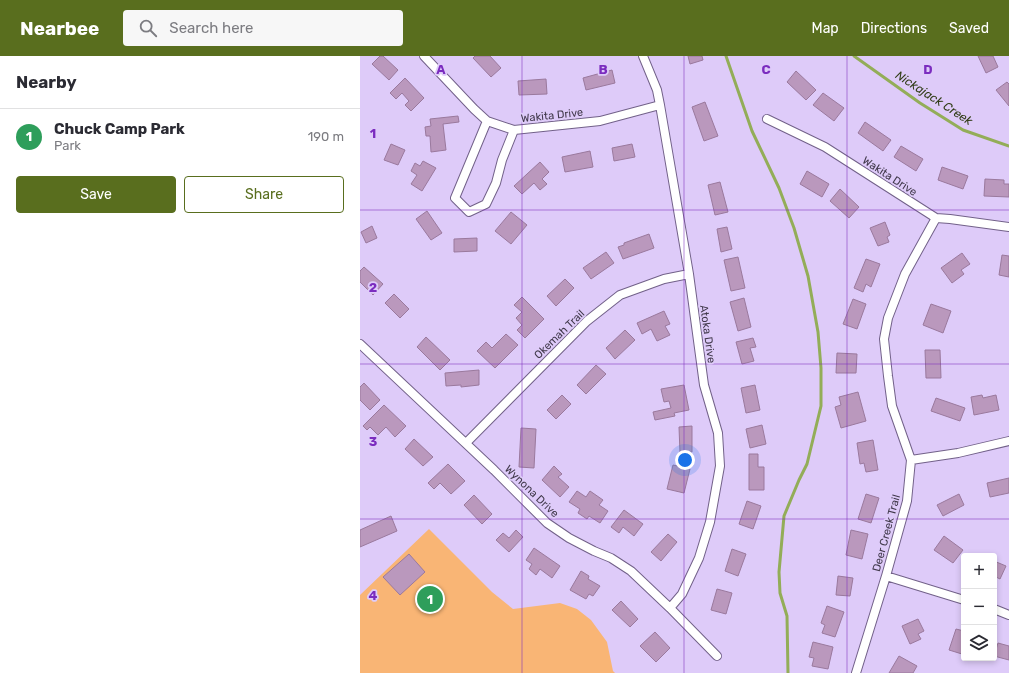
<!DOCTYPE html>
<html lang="en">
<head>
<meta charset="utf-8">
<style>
	:root { --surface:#fff; --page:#f7f7f7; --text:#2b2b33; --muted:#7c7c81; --line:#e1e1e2; --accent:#596e1e }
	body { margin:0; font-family:Rubik,sans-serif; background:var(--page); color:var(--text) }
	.controls { position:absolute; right:12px; bottom:12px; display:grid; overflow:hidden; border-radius:4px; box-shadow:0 2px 6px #0003 }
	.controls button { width:36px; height:36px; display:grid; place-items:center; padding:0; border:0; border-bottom:1px solid var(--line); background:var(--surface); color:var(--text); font:20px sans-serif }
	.you { position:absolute; left:325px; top:404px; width:14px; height:14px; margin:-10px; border:3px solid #fff; border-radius:50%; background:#1a73e8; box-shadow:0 0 0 6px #1a73e833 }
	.badge { display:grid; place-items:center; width:26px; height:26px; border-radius:50%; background:var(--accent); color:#fff; font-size:13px; font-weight:700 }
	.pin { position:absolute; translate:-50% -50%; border:2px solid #fff; box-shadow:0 1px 4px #0006 }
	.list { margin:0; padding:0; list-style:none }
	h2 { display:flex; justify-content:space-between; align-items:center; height:52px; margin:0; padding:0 16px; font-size:17px }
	h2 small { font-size:13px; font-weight:400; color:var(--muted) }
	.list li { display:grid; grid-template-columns:26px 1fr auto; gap:12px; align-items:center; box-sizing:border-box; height:56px; padding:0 16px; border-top:1px solid var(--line) }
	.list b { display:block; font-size:15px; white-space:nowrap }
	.list p { margin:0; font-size:13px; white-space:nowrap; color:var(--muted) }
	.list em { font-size:13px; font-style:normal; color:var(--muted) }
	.actions { display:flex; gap:8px; padding:12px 16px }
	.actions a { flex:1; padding:9px 0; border:1px solid var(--accent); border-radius:4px; text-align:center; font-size:14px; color:var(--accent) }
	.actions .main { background:var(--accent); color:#fff }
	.icon { flex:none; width:22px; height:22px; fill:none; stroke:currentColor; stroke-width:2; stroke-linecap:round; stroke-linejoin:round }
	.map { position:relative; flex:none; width:649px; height:617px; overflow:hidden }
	header { display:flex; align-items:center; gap:24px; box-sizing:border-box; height:56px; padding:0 20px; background:var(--accent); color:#fff }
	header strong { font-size:19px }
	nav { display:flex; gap:22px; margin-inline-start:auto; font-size:14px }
	.search { width:280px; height:36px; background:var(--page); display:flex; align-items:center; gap:10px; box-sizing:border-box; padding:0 14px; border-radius:4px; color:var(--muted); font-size:15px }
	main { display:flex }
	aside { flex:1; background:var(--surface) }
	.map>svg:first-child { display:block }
	.green { fill:#f9b575 }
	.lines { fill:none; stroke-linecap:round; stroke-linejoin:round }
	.stream { stroke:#93ad58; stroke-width:3 }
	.building { fill:#ba98bd; stroke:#9a799d }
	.street-casing { stroke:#726189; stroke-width:10 }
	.street { stroke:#fff; stroke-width:8 }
	.grid { fill:none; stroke:#7b2cbf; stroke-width:1; stroke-opacity:0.55 }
	.labels { text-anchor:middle; stroke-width:3.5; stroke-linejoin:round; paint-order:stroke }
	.street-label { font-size:11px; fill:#40384a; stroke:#decbf9 }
	.water-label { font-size:12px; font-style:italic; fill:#323d18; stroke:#decbf9 }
	.grid-label { font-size:13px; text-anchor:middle; font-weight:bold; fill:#7b2cbf; stroke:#decbf9; stroke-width:3.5; stroke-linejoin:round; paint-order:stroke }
</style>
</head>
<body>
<header>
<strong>Nearbee</strong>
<div class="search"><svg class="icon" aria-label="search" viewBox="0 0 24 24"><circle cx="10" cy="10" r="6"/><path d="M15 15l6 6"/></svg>Search here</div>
<nav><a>Map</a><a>Directions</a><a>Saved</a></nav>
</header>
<main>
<aside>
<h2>Nearby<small></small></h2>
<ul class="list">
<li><span class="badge" style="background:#2e9e5b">1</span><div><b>Chuck Camp Park</b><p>Park</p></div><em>190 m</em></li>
</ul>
<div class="actions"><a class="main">Save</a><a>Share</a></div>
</aside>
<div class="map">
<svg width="649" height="617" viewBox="0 0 649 617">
	<rect width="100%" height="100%" fill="#decbf9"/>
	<path class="green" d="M69 473 132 536 153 553 200 547 217 553 231 564 247 586 253 615 255 617H0V539Z"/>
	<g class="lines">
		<path class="stream" d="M366 0 392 75 419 132 434 172 448 220 458 276 461 312V350L447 408 439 424 424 460 419 516 420 537 427 560 428 617
			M494 0 560 47 603 74 649 90"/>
	</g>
	<path class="building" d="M20 0H23L38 14 29 24 12 8Z
		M115 0H130L141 12 131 21 113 2Z
		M328 0H342L343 4 330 8Z
		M618 0H633L638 11 626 17Z
		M252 14 255 27 226 34 223 22Z
		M436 15 456 34 446 44 427 26Z
		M45 22 64 42 51 55 45 49 49 45 42 37 36 43 30 37Z
		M186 23 187 38 159 39 158 25Z
		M647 26 649 28V50L636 34Z
		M463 37 484 52 474 65 453 49Z
		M345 46 358 80 344 85 332 51Z
		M98 60 99 66 83 68 86 94 71 96 70 80H66L65 71 71 70 70 63Z
		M505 66 531 84 523 95 498 77Z
		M31 88 45 94 38 109 24 104Z
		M272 88 275 101 254 105 252 92Z
		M541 90 563 103 556 115 534 101Z
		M230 95 233 111 205 116 202 101Z
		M63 105 76 112 62 135 51 128 57 119 51 115 55 107 60 110Z
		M180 106 189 116 182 123 187 128 180 134 174 127 162 138 154 130Z
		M582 111 608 120 603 133 578 124Z
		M447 115 469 128 462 141 440 128Z
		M625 123 644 124V128H649V141L624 140Z
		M360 126 368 156 355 159 348 129Z
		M480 133 499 151 489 162 470 145Z
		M67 155 82 177 71 184 56 163Z
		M151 156 167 169 151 188 135 175Z
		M525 166 530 179 527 181 529 186 518 190 510 172Z
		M12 170 17 182 6 187 1 176Z
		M367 171 372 193 361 196 357 173Z
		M289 178 294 192 263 203 258 191 264 189V187Z
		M117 182V195L94 196V183Z
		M246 196 254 207 231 223 223 212Z
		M602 197 610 208 601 214 604 218 592 227 581 212Z
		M642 199 649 200V221L639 219Z
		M378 201 385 232 371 235 364 204Z
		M506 203 520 208 511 231 506 228 503 236 494 232Z
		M4 211 23 228 13 239 0 226V215Z
		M205 223 214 232 196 250 187 240Z
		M34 238 49 253 40 262 25 247Z
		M162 241 184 263 165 282 157 274 162 269 156 262 162 256 154 249Z
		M384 242 391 271 378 275 370 246Z
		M493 243 506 248 497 273 483 268Z
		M571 248 591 255 583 277 563 269Z
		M304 255 310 268 305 270 310 279 297 285 291 273 282 278 277 267Z
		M265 274 275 284 255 303 246 292Z
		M146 278 158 289 135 312 117 295 126 286 132 292Z
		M66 281 90 304 80 314 57 291Z
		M393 282 396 291 390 292 394 305 382 308 376 286Z
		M565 294H580L581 322H566Z
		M477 297 497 298 496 317H476Z
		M236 309 246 318 226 338 217 329Z
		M119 314V329L101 331V329L86 330 85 317Z
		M4 327 20 344 10 354 0 344V331Z
		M324 329 329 354 314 357 315 360 295 364 293 356 311 352 309 345 304 346 301 333Z
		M395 329 400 354 386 357 381 332Z
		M498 336 506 365 481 372 475 351 481 349 479 341Z
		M202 339 211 348 196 363 187 354Z
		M622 339 623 342 636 339 639 354 614 359 611 341Z
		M576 342 605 352 600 365 571 355Z
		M24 349 46 370 35 381 26 371 18 379 10 371 7 374 3 370Z
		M402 369 406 388 390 392 386 373Z
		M332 370V396L320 397 319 371Z
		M161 372 176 373 174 412 159 411Z
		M54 383 73 401 63 410 45 393Z
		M513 384 518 414 506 416 504 407 500 408 497 387Z
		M389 398H398V411H404V434H389Z
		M88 408 105 425 91 438 80 427 74 433 68 427Z
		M313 409 330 413 324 437 307 433Z
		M194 410 202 418 198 421 209 431 200 441 182 424Z
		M649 422V437L630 441 627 427Z
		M217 435 226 441 230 435 243 444 239 449 248 455 240 467 229 460 227 463 218 457 220 453 209 446Z
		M506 438 519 442 511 467 498 463Z
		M599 438 604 449 583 460 577 449Z
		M114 439 132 458 122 468 104 449Z
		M387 445 401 450 393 473 379 468Z
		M264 454 283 468 274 480 263 471 259 477 251 471Z
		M31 460 37 475 0 491V474Z
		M156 474 163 481 149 496 136 484 143 477 149 482Z
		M491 474 508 478 502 503 486 499Z
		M308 478 317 486 301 505 291 496Z
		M584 480 603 494 593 507 574 494Z
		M174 492 200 510 192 522 180 513 176 519 169 513 172 508 166 504Z
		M372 493 386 498 378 520 365 515Z
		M49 498 65 516 40 539 23 521Z
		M634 505 646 510 640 523 634 520Z
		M221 515 229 520 228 523 240 530 233 540 229 538 226 543 210 534Z
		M478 520 493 522 490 540 476 539Z
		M357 533 372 537 366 558 351 554Z
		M261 545 278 563 270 571 252 554Z
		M467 550 484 556 475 581 462 577 465 569 461 567Z
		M558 563 564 575 558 578 561 583 550 588 542 570Z
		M596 573 604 575V595H603L602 598 589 594Z
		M295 576 310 592 296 606 280 590Z
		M453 586 473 591 468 613 452 610 454 602 449 601Z
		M638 587 649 590V604L634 600Z
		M539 600 557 610 553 617H529Z"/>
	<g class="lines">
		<g class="street-casing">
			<path id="street" d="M64 0 114 53 127 65 154 74 240 65 300 49
				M283 0 297 34 300 49 329 218 344 329 358 377 360 410 350 466 339 502 322 538 310 552
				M407 63 465 91 576 162 590 163 649 171
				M127 65 95 142 109 156 126 148 136 127 142 104 154 74
				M0 288 134 414 187 467 209 482 234 495 251 502 271 515 310 552 357 600
				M106 387 227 265 260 239 304 223 329 218
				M551 404 598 397 649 385
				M526 520 604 544
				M634 553 649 559
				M496 617 526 520 547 445 551 404 532 350 528 320 524 283 528 262 545 218 576 162"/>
		</g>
		<use href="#street" class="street"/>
	</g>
	<path class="grid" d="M162 0V617M324 0V617M487 0V617M0 154H649M0 308H649M0 463H649"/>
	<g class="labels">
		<g class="street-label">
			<text transform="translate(192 59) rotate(-6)" y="4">Wakita Drive</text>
			<text transform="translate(530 120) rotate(33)" y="4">Wakita Drive</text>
			<text transform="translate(199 278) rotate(-44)" y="4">Okemah Trail</text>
			<text transform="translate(348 278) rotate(82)" y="4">Atoka Drive</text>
			<text transform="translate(172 435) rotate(44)" y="4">Wynona Drive</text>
			<text transform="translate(526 477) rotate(-75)" y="4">Deer Creek Trail</text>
		</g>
		<g class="water-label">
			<text transform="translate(574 42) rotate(33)" y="4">Nickajack Creek</text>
		</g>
	</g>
	<g class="grid-label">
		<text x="81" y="18">A</text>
		<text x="243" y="18">B</text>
		<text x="406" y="18">C</text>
		<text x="568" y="18">D</text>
		<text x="13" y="82">1</text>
		<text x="13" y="236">2</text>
		<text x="13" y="390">3</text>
		<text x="13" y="544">4</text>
	</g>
</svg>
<div class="controls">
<button>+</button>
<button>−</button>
<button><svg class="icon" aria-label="layers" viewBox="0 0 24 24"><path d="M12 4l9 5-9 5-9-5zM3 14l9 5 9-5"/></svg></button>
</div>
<div class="you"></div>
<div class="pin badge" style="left:70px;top:543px;background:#2e9e5b">1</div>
</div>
</main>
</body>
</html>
